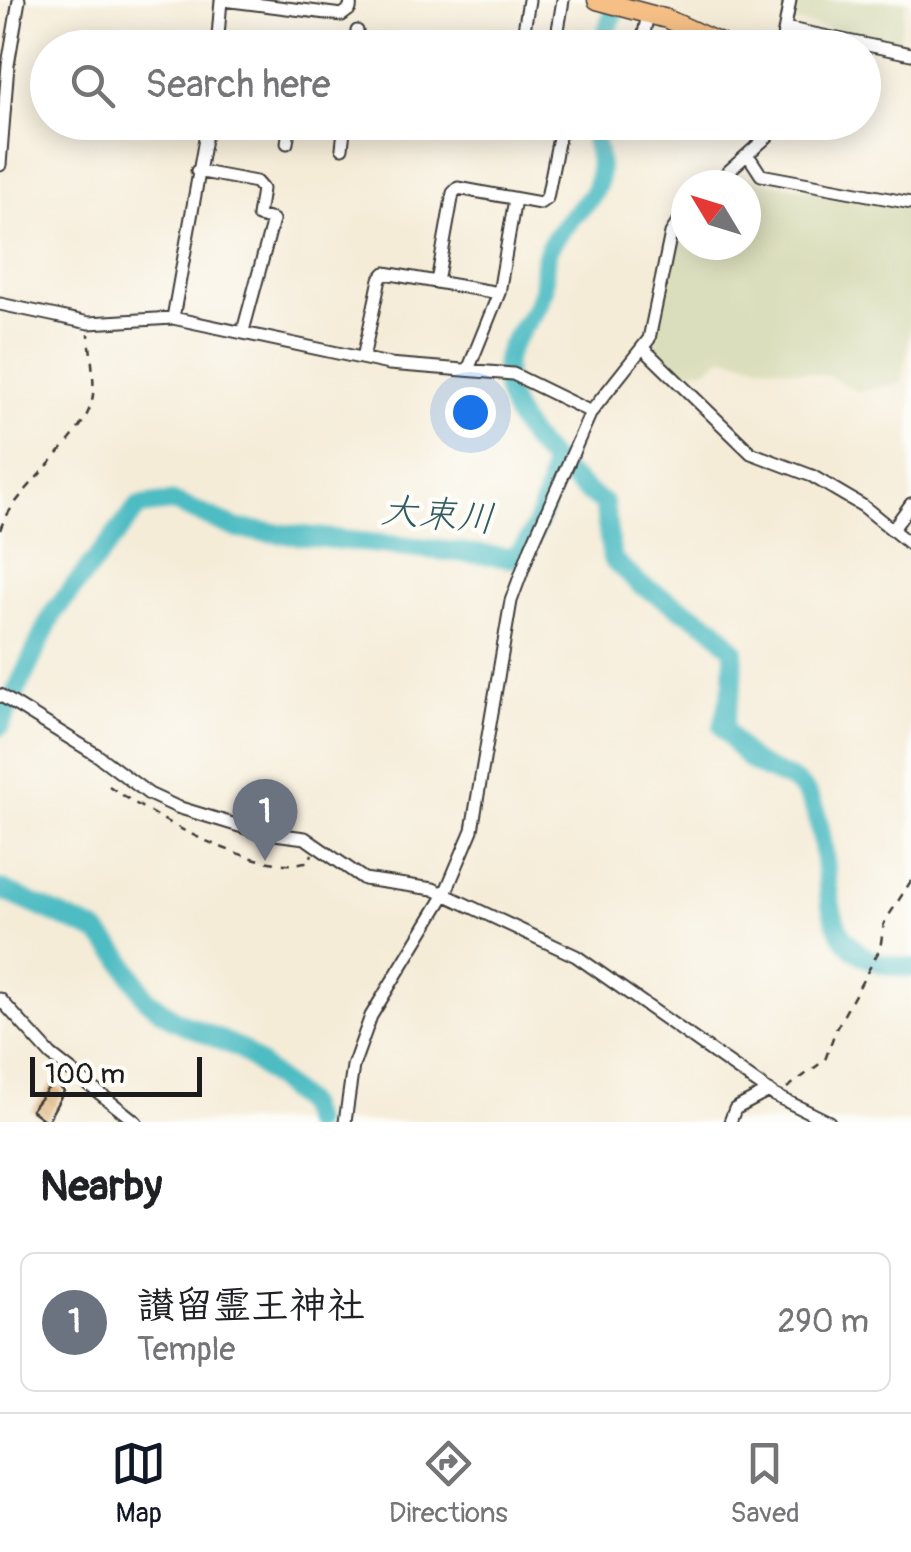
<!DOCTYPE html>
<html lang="en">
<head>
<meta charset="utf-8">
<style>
	:root { --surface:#fff; --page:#f6f6f6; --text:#202124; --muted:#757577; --line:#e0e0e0; --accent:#111827 }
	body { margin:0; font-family:Pangolin,"Klee One",sans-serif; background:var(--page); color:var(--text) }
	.compass { position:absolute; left:671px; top:170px; width:90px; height:90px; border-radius:50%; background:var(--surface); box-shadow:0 5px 25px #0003; rotate:308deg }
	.scale { position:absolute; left:30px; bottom:25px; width:172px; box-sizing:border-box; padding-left:10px; border:5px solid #1c1c1c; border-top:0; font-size:28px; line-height:35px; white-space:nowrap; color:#1c1c1c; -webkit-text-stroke:8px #fdfcf7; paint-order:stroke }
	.you { position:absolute; left:470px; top:412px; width:35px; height:35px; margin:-25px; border:8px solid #fff; border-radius:50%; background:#1a73e8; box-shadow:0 0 0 15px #1a73e833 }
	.badge { display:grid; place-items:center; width:65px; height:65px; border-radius:50%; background:var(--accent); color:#fff; font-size:32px; font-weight:700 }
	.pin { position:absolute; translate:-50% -82px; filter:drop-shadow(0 2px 5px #0008) }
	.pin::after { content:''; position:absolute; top:52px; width:35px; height:30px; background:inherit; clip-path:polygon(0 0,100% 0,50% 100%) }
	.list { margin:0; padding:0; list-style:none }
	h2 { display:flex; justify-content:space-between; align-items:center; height:130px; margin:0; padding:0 40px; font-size:42px }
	h2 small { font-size:32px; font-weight:400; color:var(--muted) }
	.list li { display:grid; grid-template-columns:65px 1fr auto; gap:30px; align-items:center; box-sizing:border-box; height:140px; margin:0 20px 20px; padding:0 20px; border:2px solid var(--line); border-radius:15px }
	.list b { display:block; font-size:38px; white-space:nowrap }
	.list p { margin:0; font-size:32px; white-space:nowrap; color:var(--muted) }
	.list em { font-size:32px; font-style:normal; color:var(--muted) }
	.icon { flex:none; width:55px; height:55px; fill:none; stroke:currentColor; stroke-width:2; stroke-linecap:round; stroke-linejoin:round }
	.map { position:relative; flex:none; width:911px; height:1122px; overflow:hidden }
	.search { position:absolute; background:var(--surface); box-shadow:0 5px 25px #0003; left:30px; right:30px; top:30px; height:110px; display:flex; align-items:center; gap:25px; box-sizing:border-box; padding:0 35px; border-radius:55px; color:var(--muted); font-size:38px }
	.sheet { height:290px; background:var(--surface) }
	nav { display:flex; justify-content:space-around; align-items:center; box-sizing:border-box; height:140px; border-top:2px solid var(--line); background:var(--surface); font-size:28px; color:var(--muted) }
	nav a { display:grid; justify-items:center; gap:5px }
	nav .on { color:var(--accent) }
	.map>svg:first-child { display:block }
	.built { fill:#dbdebc }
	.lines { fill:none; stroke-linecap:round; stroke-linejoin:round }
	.river { stroke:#4dbcc3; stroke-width:20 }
	.building { fill:url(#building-back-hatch) }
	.minor-casing { stroke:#3d3b38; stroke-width:15 }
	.highway-casing { stroke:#3d3b38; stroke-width:21 }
	.path { stroke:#3d3b38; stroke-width:2.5; stroke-dasharray:8 8; stroke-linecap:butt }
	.minor { stroke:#fff; stroke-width:11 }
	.highway { stroke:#f5bf86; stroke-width:18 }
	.labels { text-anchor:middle; stroke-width:9; stroke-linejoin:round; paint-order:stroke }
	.water-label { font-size:38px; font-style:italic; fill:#305c5f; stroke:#fdfcf7 }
</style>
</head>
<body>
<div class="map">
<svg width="911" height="1122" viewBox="0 0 911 1122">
	<defs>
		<pattern id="building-back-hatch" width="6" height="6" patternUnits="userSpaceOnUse" patternTransform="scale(2.5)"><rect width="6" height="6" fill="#dba763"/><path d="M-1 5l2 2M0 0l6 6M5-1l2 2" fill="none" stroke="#bb8f55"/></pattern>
	</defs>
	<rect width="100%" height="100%" fill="#fdfcf7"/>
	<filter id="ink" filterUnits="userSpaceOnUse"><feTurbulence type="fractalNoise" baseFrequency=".01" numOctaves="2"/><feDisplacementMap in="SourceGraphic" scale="20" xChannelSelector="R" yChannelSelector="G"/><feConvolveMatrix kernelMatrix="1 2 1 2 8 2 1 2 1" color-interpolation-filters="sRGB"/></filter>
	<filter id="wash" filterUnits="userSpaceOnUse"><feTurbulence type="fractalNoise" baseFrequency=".0048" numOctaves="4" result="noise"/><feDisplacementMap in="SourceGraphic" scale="40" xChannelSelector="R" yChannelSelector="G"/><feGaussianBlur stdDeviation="2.25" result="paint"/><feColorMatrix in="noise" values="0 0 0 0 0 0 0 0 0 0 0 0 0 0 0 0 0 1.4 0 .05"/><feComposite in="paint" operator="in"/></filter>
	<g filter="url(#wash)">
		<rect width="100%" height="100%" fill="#f5ecd8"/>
		<path class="built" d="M794 0H906L898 42 791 21Z
			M733 175 911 209V325L902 383 857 391 828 376 722 357 707 369 683 371 658 354 654 349 671 250 686 221V245H746V185H721Z"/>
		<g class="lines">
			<path class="river" d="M600 48 619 0
				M589 122C617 207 582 190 549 248 541 263 547 278 542 293 536 317 510 336 506 360 495 419 562 475 604 504L612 559 639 584 713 627 734 650 733 683 723 727C731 737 739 749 748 758 767 775 799 774 811 801 842 869 801 961 911 968
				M0 726 53 613 139 506 173 502 238 529 513 558C537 539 550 492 553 462
				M0 889 97 932 120 956 147 1000 175 1020 241 1049 304 1103 312 1122"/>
		</g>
		<g id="blocks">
			<path class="building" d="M53 1082 64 1091 47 1122 31 1110Z"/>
		</g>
	</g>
	<g filter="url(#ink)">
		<use href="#blocks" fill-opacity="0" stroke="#3d3b38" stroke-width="2.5"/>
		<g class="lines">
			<g class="minor-casing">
				<path id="minor" d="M223 0 342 15 350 9 351 0
					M785 28 911 54
					M217 48 221 0
					M355 48 357 31
					M521 48 529 0
					M555 48 563 0
					M641 48 648 14
					M781 48 790 0
					M729 122 768 131
					M624 127V122
					M287 143 290 122
					M342 148 345 122
					M748 155 761 175 911 203
					M0 165 8 65 19 0
					M197 171 256 182 262 189 258 216 273 220 243 331
					M713 185 767 137 769 122
					M437 282 453 193 458 188 540 203 547 198 561 127
					M0 304 89 323 173 318 389 364 513 374 591 412
					M173 318 208 122
					M644 349 751 453 812 476 863 506 911 545
					M363 358 380 279 385 273 499 293
					M468 370 499 293 515 199
					M893 529 911 504
					M0 695 97 755 149 794 177 807 259 832 305 838 364 879 433 889 576 956 774 1095 829 1122
					M0 999 51 1055 136 1122
					M345 1122 353 1066 371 1016 444 896 472 830 511 601 531 547 591 412 649 339 671 233 686 210
					M730 1122 735 1109 769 1091"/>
			</g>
			<g class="highway-casing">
				<path id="highway" d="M597 0 667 19 731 48"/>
			</g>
			<path class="path" d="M0 530C13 491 77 446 91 405 97 386 90 354 89 334
				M109 786C151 816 235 862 287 864 294 865 301 862 309 862L312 854
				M787 1088 825 1060 836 1029 880 949 884 923 911 881
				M36 1122 37 1120"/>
			<use href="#minor" class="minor"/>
			<use href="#highway" class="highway"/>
		</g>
	</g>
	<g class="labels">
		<g class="water-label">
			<text transform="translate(438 514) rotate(5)" y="13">大束川</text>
		</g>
	</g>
</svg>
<svg class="compass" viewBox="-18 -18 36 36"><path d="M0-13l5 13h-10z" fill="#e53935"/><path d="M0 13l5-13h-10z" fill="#757577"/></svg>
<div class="scale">100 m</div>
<div class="you"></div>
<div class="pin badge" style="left:265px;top:861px;background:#6b7280">1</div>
<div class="search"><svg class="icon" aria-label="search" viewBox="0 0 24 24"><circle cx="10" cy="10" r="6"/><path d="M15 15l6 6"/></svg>Search here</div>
</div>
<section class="sheet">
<h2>Nearby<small></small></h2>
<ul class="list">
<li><span class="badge" style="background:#6b7280">1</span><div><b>讃留霊王神社</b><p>Temple</p></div><em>290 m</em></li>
</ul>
</section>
<nav>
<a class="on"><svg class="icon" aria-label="map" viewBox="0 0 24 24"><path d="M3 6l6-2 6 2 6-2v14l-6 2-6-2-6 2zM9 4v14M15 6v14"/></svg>Map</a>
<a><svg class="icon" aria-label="directions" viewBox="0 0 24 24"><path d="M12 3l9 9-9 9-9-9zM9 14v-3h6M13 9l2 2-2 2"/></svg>Directions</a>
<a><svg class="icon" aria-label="saved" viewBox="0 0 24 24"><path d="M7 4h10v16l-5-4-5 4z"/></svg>Saved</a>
</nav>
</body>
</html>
